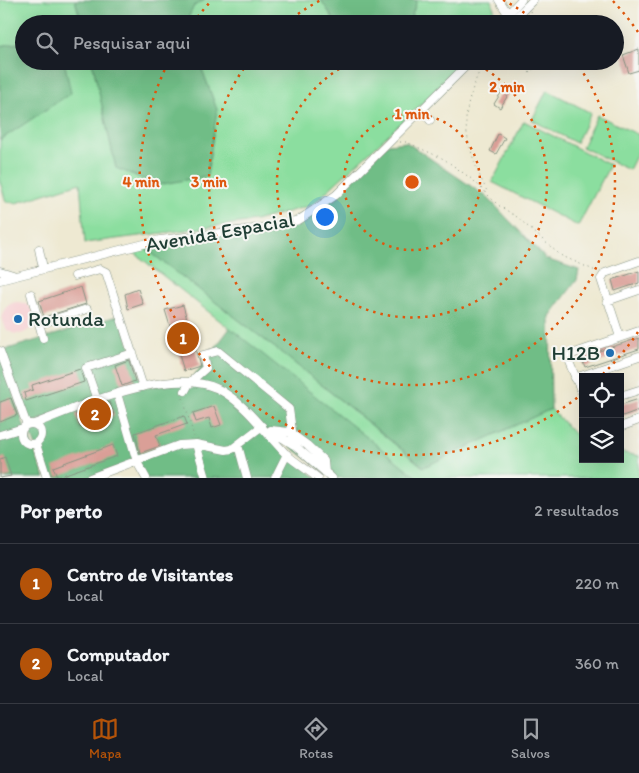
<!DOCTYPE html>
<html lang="pt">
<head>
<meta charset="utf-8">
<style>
	:root { --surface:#171b24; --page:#20242c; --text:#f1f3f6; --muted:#9ea1a6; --line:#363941; --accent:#b45309 }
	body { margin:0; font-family:Itim,sans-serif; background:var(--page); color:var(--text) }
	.controls { position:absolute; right:15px; bottom:15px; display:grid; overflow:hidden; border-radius:0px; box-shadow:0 5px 20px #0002 }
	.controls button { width:45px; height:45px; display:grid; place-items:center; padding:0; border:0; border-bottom:1px solid var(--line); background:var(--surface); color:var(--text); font:25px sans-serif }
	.you { position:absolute; left:324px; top:216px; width:18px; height:18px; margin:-12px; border:4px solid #fff; border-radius:50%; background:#1a73e8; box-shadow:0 0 0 8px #1a73e833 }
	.badge { display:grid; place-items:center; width:32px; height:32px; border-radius:50%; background:var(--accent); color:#fff; font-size:16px; font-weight:700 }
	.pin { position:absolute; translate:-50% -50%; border:2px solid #fff; box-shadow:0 1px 5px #0006 }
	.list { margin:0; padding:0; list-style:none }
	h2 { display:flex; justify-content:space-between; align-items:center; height:65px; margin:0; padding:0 20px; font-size:21px }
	h2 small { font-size:16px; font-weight:400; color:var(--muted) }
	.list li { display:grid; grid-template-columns:32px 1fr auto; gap:15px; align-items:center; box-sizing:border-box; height:80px; padding:0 20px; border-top:1px solid var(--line) }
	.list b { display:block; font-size:19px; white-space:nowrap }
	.list p { margin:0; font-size:16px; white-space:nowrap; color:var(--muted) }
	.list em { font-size:16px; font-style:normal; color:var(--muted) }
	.icon { flex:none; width:28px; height:28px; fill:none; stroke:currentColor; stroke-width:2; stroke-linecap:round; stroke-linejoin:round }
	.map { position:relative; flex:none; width:639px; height:478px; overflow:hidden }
	.search { position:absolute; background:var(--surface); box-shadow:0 5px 20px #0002; left:15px; right:15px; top:15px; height:55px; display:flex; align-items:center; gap:12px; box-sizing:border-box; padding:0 18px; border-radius:28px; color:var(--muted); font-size:19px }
	.sheet { height:225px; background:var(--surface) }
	nav { display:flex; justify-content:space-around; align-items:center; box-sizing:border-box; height:70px; border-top:1px solid var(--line); background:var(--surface); font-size:14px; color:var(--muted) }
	nav a { display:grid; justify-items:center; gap:2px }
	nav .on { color:var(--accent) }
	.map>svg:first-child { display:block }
	.built { fill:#f7cfd2 }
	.green { fill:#8bde9f; stroke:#558e6a }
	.forest { fill:#70bd86; stroke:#487d5d }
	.building { fill:#da9f97 }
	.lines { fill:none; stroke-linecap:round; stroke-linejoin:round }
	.minor-casing { stroke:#869383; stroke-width:9 }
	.path { stroke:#869383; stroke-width:1; stroke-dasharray:1 4; stroke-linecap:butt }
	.minor { stroke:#fff; stroke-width:8 }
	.ring { fill:none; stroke:#de580e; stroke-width:2.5; stroke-dasharray:2.5 5 }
	.poi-dot { fill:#1f6fb2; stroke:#f6f6f2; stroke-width:2 }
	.labels { text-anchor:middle; stroke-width:4; stroke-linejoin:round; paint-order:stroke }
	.street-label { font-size:21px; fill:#1f3d34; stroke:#f6f6f2 }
	.poi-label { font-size:21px; fill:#1f3d34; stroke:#f6f6f2; text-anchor:start }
	.centre { fill:#de580e; stroke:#f6f6f2; stroke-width:2.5 }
	.ring-label { font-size:15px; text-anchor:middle; font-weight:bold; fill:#de580e; stroke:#f6f6f2; stroke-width:4; stroke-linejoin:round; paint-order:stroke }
</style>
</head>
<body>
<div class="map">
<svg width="639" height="478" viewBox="0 0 639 478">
	<rect width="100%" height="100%" fill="#f6f6f2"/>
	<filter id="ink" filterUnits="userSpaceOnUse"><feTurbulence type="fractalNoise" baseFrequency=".02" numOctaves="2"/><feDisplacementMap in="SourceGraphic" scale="10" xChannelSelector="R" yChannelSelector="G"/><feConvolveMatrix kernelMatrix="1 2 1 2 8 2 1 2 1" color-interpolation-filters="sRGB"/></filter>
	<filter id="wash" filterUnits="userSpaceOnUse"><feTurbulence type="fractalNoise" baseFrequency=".0096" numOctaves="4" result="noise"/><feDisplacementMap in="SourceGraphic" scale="20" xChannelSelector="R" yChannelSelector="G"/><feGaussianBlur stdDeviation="1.12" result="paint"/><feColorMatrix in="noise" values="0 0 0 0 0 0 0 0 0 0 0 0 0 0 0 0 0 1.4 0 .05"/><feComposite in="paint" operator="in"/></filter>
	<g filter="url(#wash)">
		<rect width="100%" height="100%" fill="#eee9d2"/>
		<path class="built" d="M2 318a16 16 0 1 1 32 0a16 16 0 1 1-32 0Z"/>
		<path class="green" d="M0 0H75L82 24H24V42L0 46Z
			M205 0H321L337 24H185L194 5Z
			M417 0H491L499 24H409Z
			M64 61H92L116 168 217 110 199 61H464L427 99 312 205 255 221 85 243 80 183 16 203 6 202 0 182V140L70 93Z
			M547 90 591 113 576 143 532 120Z
			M597 115 639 135V150L629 170 582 147Z
			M524 121 610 165 578 226 492 182Z
			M145 248 283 354 423 467 551 409 583 443V459H620V452L639 456V478H418L132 251Z"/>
		<path class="forest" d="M75 0H205L194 6 185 24H82Z
			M321 0H417L409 24H337Z
			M24 42V61H64L71 93 0 140V46Z
			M92 61H199L217 110 207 176 158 185 116 168Z
			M406 142 487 197 546 259 579 270 577 280 550 316 551 409 424 467 283 354 145 248 160 240 271 227 321 207 388 144Z
			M120 315 143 387 189 383 230 328 418 478H333L264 427 287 454 317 478H146L136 461 87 478H48L28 426 116 392 28 424 1 351Z
			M0 353 24 426 45 478H0Z"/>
		<g id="blocks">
			<path class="building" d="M639 49V70L629 73 623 55Z
				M504 88 510 92 500 108 494 104Z
				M498 134 505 138 496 154 490 151Z
				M639 271V283L615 291 612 280Z
				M81 287 86 304 44 317 39 301Z
				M138 289 143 304 128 309 125 294Z
				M183 305 200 366 184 371 165 310Z
				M639 338V349L585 367 581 357Z
				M129 360 135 381 122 386 115 365Z
				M80 369 84 382 26 401 24 393 33 390 32 385Z
				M11 398 17 415 0 422V402Z
				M639 399V410L620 417V405Z
				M109 402 114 415 80 427 76 414Z
				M214 406 221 425 212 428 209 418 196 422 193 413Z
				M184 416 187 424 156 435 160 446 140 453 135 433Z
				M113 445 117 456 57 477 53 467Z
				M5 457 11 476 0 478V459Z"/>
		</g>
	</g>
	<g filter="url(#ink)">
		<use href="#blocks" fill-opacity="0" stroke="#869383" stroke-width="1"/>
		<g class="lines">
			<g class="minor-casing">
				<path id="minor" d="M499 0 510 17
					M503 24 507 15 521 0
					M509 24 533 0
					M423 109 430 120
					M39 249 43 268
					M0 271 13 275
					M75 276 100 269 106 272 143 387
					M0 280 160 240 271 227 299 220 336 195 471 61
					M31 294 43 338
					M607 301 639 290
					M39 324 87 309
					M620 337 601 279 605 273 639 261
					M0 351 27 425
					M575 378 639 356
					M185 391 190 382 206 368 203 355 218 351 289 409 294 445
					M117 393 137 462 146 478
					M583 395 569 362V355L639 331
					M620 396 639 390
					M97 400 86 368 133 353
					M21 434a10 10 0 1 1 20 0a10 10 0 1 1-20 0Z
					M34 424C82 406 177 361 225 393 250 409 266 434 287 455 296 463 308 470 318 478
					M620 427 639 420
					M271 430 289 432 307 445 324 461 325 472
					M273 432 294 445 332 478
					M0 435 23 428
					M36 444 47 478
					M196 444 206 478
					M238 445 247 478
					M90 478 179 445 196 444 226 450 232 449 262 426
					M275 478 287 454"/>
			</g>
			<path class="path" d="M530 11 536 24
				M485 61C476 75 465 107 466 124 467 144 477 172 487 191
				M529 73 542 61
				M400 142H406L444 159 473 180 498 205 517 217 560 255 598 272
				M183 398 194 437"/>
			<use href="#minor" class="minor"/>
		</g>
	</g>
	<g class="ring">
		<circle cx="412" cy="182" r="68"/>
		<path d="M473 62A135 135 0 1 1 351 62"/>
		<path d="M286 23A203 203 0 0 1 321 0M503 0A203 203 0 0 1 538 23M575 61A203 203 0 1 1 249 61"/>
		<path d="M638 332A271 271 0 0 1 602 375M583 393A271 271 0 0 1 168 63M193 23A271 271 0 0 1 211 1M613 1A271 271 0 0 1 638 32"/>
	</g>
	<g class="poi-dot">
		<circle cx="18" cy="319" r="5"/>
		<circle cx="610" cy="353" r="5"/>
	</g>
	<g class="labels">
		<g class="street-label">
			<text transform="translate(220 232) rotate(-10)" y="7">Avenida Espacial</text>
		</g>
		<g class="poi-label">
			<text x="28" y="326">Rotunda</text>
			<text x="600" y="360" text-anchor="end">H12B</text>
		</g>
	</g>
	<circle cx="412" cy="182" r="8" class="centre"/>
	<g class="ring-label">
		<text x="507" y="92">2 min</text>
		<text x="412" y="119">1 min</text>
		<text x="141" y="187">4 min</text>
		<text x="209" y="187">3 min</text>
	</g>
</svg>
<div class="controls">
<button><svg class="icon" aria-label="locate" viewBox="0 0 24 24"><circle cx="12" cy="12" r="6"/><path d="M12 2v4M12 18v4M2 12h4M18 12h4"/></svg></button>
<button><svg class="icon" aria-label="layers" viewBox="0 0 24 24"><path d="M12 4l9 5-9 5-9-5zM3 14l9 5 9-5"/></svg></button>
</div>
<div class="you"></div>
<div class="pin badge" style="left:183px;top:338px">1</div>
<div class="pin badge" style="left:95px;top:414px">2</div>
<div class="search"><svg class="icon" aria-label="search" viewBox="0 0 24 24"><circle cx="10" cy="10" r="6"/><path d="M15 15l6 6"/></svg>Pesquisar aqui</div>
</div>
<section class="sheet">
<h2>Por perto<small>2 resultados</small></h2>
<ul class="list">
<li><span class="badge">1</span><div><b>Centro de Visitantes</b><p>Local</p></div><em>220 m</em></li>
<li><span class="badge">2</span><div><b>Computador</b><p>Local</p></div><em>360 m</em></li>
</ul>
</section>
<nav>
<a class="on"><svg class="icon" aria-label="map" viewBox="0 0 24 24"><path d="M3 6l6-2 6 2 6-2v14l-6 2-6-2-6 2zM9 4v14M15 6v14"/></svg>Mapa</a>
<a><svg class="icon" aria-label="directions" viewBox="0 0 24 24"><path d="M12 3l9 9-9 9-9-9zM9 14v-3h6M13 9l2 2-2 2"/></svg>Rotas</a>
<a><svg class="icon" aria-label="saved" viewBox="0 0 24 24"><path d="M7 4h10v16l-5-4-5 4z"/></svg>Salvos</a>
</nav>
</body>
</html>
